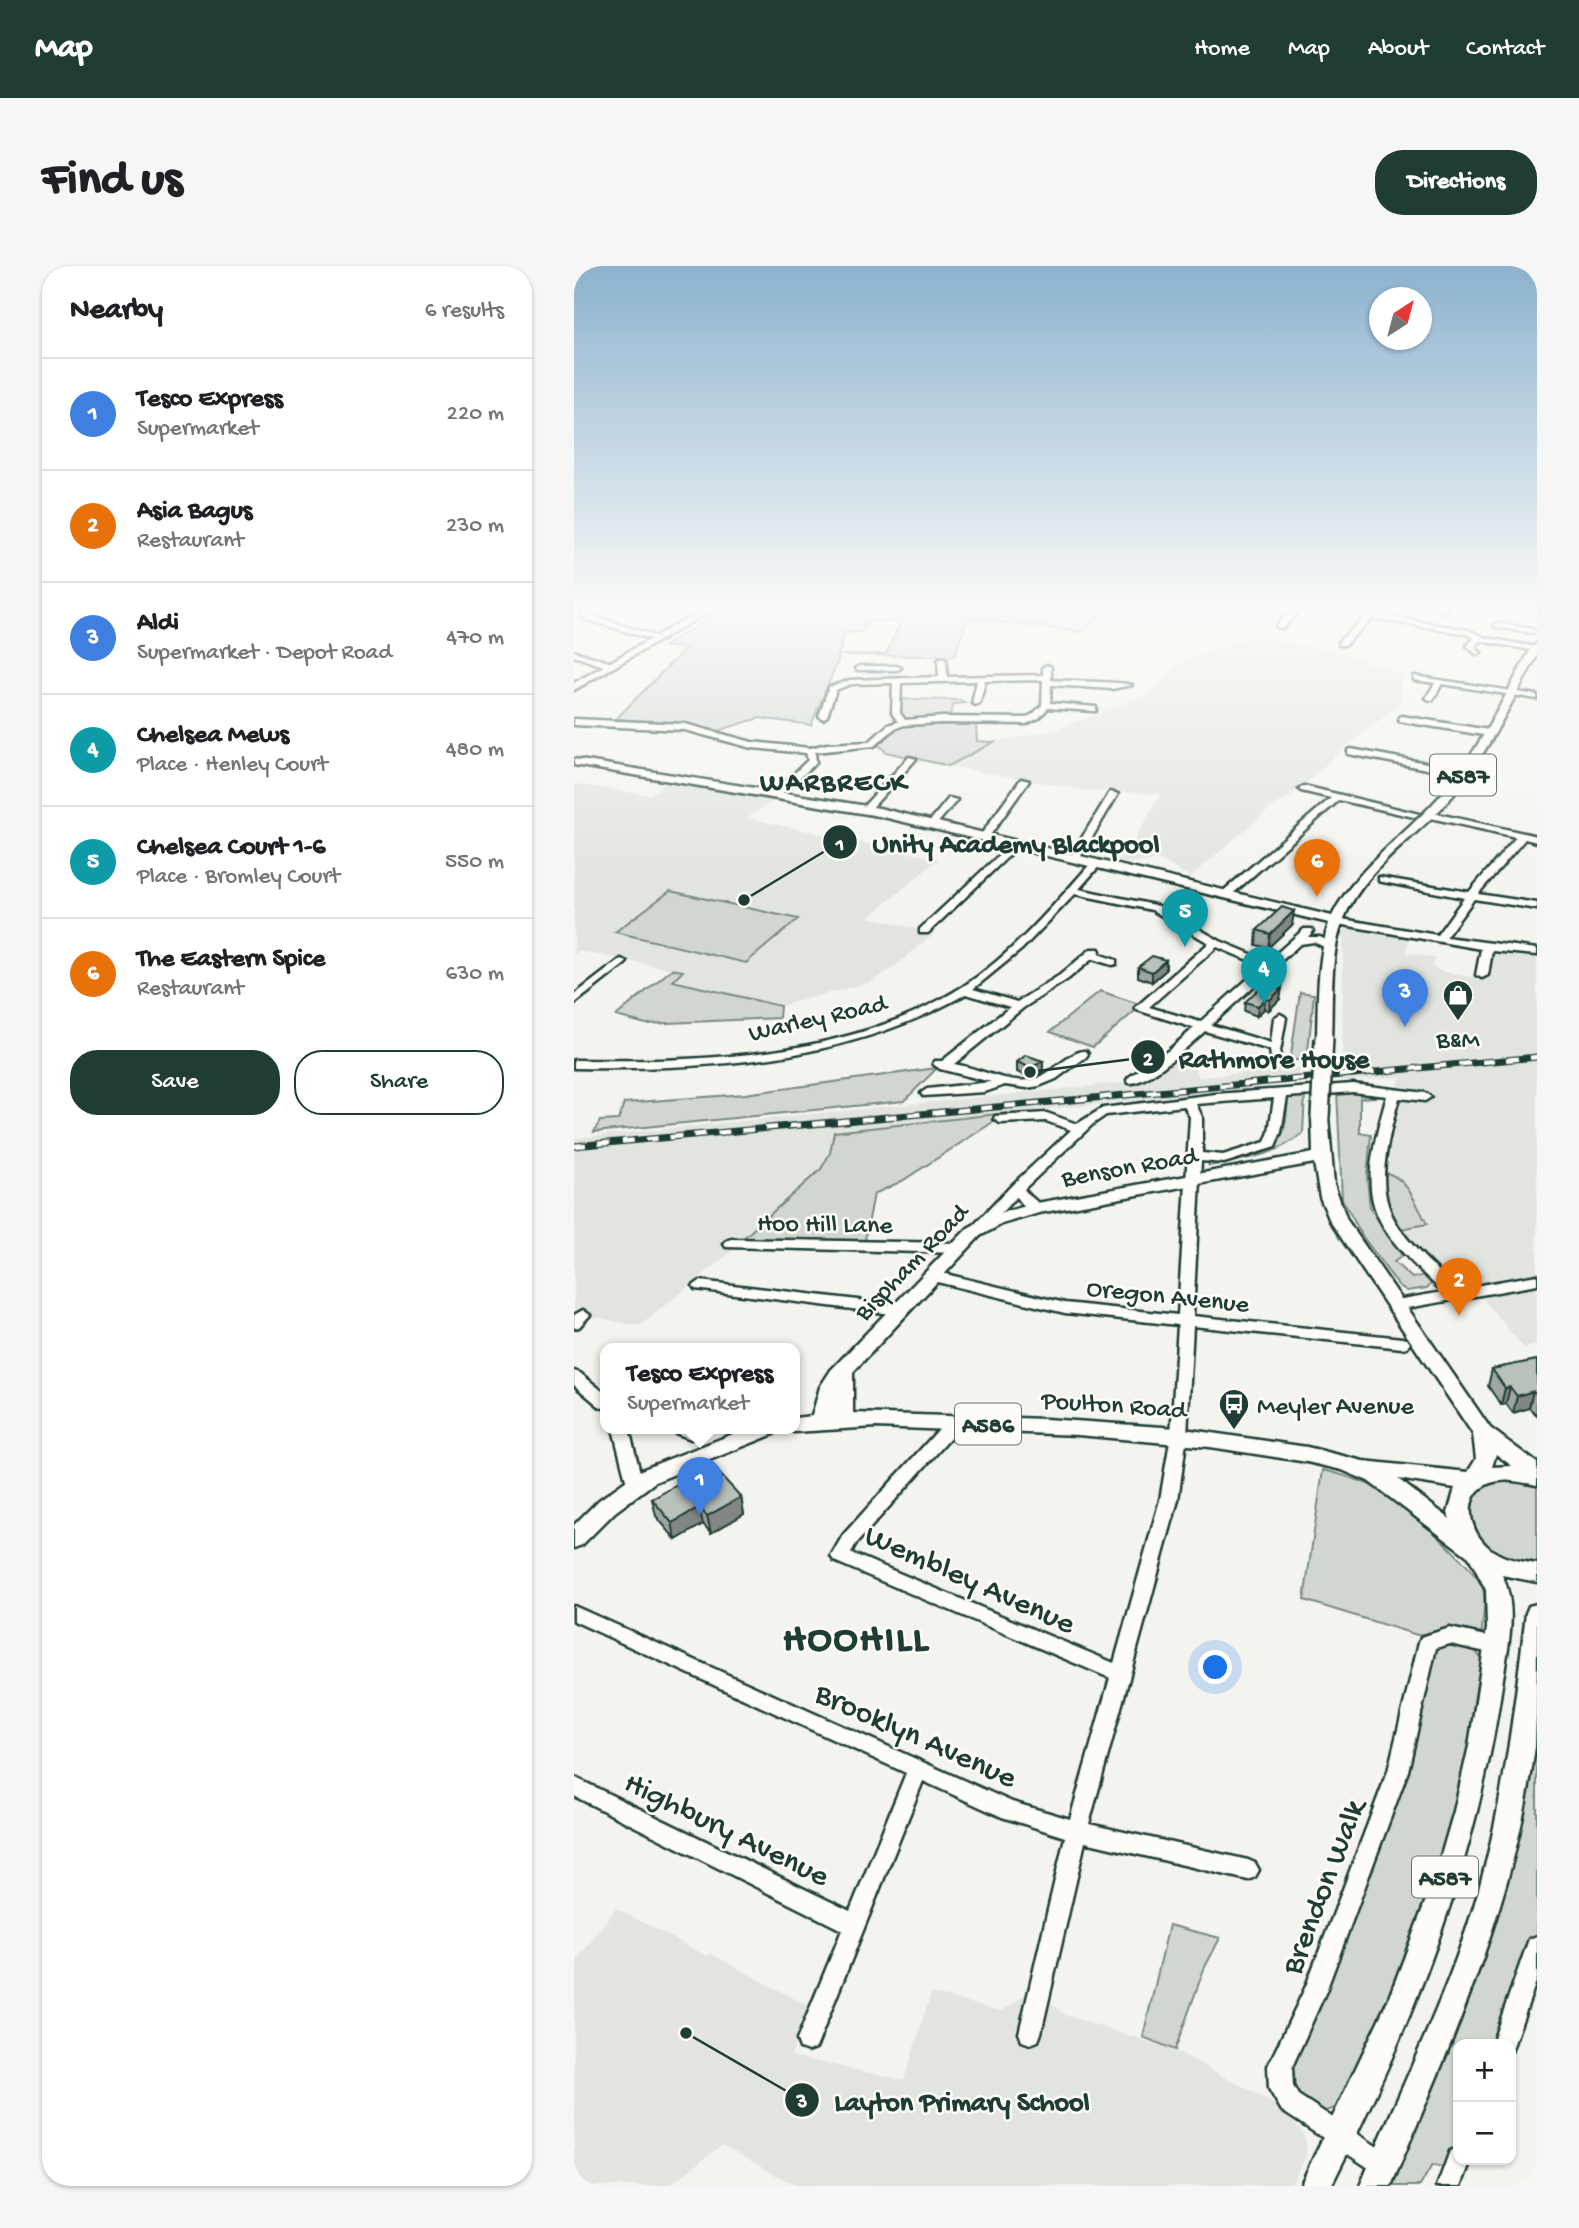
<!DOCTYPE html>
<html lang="en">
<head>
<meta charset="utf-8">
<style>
	:root { --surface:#fff; --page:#f6f6f6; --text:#202124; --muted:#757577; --line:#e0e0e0; --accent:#1f3d34 }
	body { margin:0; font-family:"Gochi Hand",sans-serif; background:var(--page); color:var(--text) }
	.controls { position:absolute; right:21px; bottom:21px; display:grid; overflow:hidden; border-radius:14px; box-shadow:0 2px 5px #0004 }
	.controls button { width:63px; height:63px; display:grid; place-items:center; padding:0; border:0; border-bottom:2px solid var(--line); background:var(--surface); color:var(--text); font:35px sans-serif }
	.compass { position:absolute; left:795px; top:21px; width:63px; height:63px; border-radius:50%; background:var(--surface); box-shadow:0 2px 5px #0004; rotate:36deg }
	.you { position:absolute; left:642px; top:1402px; width:24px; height:24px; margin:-18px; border:5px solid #fff; border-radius:50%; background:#1a73e8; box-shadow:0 0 0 10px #1a73e833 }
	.badge { display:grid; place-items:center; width:46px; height:46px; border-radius:50%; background:var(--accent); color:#fff; font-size:23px; font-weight:700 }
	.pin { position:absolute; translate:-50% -58px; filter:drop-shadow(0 2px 4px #0008) }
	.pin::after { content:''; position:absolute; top:37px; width:24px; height:21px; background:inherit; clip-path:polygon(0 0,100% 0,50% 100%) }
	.popup { position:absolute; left:26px; top:1077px; width:200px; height:91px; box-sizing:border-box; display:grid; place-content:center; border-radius:14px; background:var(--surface); filter:drop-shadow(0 2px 5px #0005); font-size:23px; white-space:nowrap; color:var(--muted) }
	.popup b { font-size:26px; color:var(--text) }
	.popup::after { content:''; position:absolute; left:50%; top:100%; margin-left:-14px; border:14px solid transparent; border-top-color:var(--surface) }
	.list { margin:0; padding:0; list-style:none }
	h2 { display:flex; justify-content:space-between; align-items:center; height:91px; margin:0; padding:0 28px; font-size:30px }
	h2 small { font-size:23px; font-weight:400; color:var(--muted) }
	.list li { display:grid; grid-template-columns:46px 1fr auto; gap:21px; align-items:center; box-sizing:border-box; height:112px; padding:0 28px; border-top:2px solid var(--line) }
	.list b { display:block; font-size:26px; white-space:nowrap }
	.list p { margin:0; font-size:23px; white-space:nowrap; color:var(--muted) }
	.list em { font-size:23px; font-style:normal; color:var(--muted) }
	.actions { display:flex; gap:14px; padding:21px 28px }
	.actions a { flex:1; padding:16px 0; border:2px solid var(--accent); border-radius:28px; text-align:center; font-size:24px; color:var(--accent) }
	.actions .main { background:var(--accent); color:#fff }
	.map { position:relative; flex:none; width:963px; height:1920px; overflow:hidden; border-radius:28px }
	header { display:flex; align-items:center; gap:42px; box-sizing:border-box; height:98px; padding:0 35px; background:var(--accent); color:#fff }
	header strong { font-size:33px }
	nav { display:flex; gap:38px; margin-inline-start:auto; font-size:24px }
	.intro { display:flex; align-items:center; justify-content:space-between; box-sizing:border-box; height:168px; padding:0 42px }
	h1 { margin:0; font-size:49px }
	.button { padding:18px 32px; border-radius:28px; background:var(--accent); color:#fff; font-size:24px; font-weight:700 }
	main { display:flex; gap:42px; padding:0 42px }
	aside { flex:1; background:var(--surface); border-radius:28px; box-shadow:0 2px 5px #0004 }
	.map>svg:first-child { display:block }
	.built { fill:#e2e5df }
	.green { fill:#d1d6d1; stroke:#788a82; stroke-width:2 }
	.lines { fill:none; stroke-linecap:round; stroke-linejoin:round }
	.minor-casing { stroke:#1f3d34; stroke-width:5 }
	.major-casing { stroke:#1f3d34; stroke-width:5 }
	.minor { fill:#fdfcf7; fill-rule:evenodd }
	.major { fill:#fdfcf7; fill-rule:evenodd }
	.rail-casing { stroke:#1f3d34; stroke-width:7 }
	.rail { stroke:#fdfcf7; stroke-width:4.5; stroke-dasharray:12; stroke-linecap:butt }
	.major-bridge-casing { stroke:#1f3d34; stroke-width:22; stroke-linecap:butt }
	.major-bridge { stroke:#fdfcf7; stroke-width:17 }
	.wall { fill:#9fa6a1; stroke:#1f3d34; stroke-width:2 }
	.shaded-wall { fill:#828783; stroke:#1f3d34; stroke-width:2 }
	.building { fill:#b9c1bb; stroke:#1f3d34; stroke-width:2 }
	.labels { text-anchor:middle; stroke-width:5; stroke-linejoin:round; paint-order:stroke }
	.shield { fill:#fdfcf7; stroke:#62766e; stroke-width:2 }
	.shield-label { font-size:24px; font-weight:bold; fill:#1f3d34 }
	.street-label { font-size:26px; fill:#1f3d34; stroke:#fdfcf7 }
	.poi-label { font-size:26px; fill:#1f3d34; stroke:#fdfcf7 }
	.far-district-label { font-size:28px; font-weight:bold; letter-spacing:2px; fill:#1f3d34; stroke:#fdfcf7 }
	.near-street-label { font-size:32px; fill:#1f3d34; stroke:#fdfcf7 }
	.near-district-label { font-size:40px; font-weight:bold; letter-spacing:2px; fill:#1f3d34; stroke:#fdfcf7 }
	.leader { fill:none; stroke:#1f3d34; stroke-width:2.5 }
	.callout-dot { fill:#1f3d34; stroke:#fdfcf7; stroke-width:2.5 }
	.mark-label { font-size:21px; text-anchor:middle; font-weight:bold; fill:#fff }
	.callout-label { font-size:28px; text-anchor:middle; font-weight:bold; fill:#1f3d34; stroke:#fdfcf7; stroke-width:5; stroke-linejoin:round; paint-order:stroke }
</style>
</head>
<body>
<header>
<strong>Map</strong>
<nav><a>Home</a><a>Map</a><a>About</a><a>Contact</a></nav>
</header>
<div class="intro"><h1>Find us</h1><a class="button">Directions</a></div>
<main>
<aside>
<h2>Nearby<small>6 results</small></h2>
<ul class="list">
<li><span class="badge" style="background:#3f7fe0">1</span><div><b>Tesco Express</b><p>Supermarket</p></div><em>220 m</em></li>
<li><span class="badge" style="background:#e8710a">2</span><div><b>Asia Bagus</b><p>Restaurant</p></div><em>230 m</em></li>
<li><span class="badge" style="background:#3f7fe0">3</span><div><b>Aldi</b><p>Supermarket · Depot Road</p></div><em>470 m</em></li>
<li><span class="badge" style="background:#0f9aa8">4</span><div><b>Chelsea Mews</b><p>Place · Henley Court</p></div><em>480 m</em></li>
<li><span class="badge" style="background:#0f9aa8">5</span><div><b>Chelsea Court 1-6</b><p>Place · Bromley Court</p></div><em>550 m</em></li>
<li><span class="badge" style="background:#e8710a">6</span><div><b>The Eastern Spice</b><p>Restaurant</p></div><em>630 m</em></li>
</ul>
<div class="actions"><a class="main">Save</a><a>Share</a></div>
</aside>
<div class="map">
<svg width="963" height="1920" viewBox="0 0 963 1920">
	<rect width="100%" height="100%" fill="#f4f4ef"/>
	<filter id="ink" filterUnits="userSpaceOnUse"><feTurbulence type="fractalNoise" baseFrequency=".0143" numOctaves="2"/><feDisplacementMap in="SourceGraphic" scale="14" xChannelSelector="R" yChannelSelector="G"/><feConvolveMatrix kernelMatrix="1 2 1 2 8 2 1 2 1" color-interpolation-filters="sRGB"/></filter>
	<g filter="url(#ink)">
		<path class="built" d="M679 370 766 387 829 409 825 439 770 482 731 518 710 535 700 539 616 611 587 594 554 597 542 595 552 589 587 528 511 524 375 500 420 476 480 464 575 428 611 395Z
			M94 516 202 533 173 552 365 593 295 651 361 667 319 702 297 716 206 740 98 714 108 705 4 685 0 689V518L75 529Z
			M777 661 836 667 832 687 861 692 858 700 867 705 898 711 908 710 913 681 963 686V1079L950 1082 904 1027 880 1028 804 940 820 827 827 811 768 815 769 665Z
			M597 794 620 799 625 811 725 802V817L261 866 256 887 247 903 166 975 162 982 66 1060 19 1051 0 1042V872L565 815Z
			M42 1642 133 1690 136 1687 234 1740 217 1790 330 1814 357 1727 428 1745 450 1729 476 1736 491 1749 601 1784 696 1835 726 1863 732 1873 733 1889 716 1920H222L148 1879 95 1920H0V1698Z"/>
		<path class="green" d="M148 344H534L508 366 394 352 380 390 268 389 312 388 327 355H295L287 366 270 367 263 397 237 459 185 452 143 465 106 457 42 453 112 382 90 380Z
			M329 433 386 434 392 437 380 438 375 450 336 454 329 451 326 443Z
			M364 456 402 458 403 475 420 476 375 500 312 486 306 480H296C305 476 308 471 314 466 327 455 349 458 364 456Z
			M96 625 224 653 172 697 41 666Z
			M98 703 109 705 99 715 206 740 205 752 72 758 42 750Z
			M526 725 568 739 519 781 476 766Z
			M726 726 740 728 733 794H712L717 789Z
			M363 802 330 835 20 866 26 855 44 854 50 837 171 828Z
			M763 824 800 828 803 831 786 832V867L797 869 793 910 796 942 828 990 820 996 838 1012 851 1009 857 1017 853 1022 833 1025 824 1019 789 971 768 933Z
			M731 828 729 867C700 891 671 893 635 900L634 897C649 896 699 885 706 873 713 860 713 843 714 829Z
			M433 847 328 915 300 928 290 979 166 975 247 903 256 887 260 866Z
			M808 906C833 909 842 938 853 958L821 964 806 915Z
			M749 1204C770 1209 791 1215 810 1226 830 1237 903 1303 909 1323 913 1335 908 1353 908 1366H859L843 1369 730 1334Z
			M940 1213 963 1218V1300C947 1298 919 1291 908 1279 905 1275 903 1268 901 1264 885 1231 909 1215 940 1213Z
			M963 1350V1671L926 1778H884V1886L878 1902 858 1899 846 1920H801L913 1640Z
			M871 1376 900 1383 908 1394C900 1448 893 1504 877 1557 848 1654 807 1747 767 1840L744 1848 707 1823 861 1385Z
			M595 1659 646 1672 630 1703 601 1784 569 1771Z"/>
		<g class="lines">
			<g class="minor-casing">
				<path id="minor" d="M718 344H726L709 362H703V358Z
					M798 344H805L802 348 894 364 912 372 963 381V385L906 375 901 380 907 387 903 389 893 380 900 372 892 368 798 352 771 379H765V375Z
					M866 344H874L869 347Z
					M8 348H14L90 373 83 375 8 352Z
					M924 357 958 363 962 365 958 367 921 361 920 359Z
					M0 385 41 398 42 400 35 402 0 390Z
					M368 392 372 394 373 411 469 409V401L473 399 477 401V414C490 415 551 416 558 419L538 423 477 419 476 437 522 441V445H519L474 442 465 452 452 458 368 457 330 459 320 463 300 480 241 486 242 497 204 531 199 528 201 526 234 494 232 487 178 482 111 464 0 459V453L111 458 178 476 236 482 253 478 295 476 314 459 324 456 318 447 319 417 277 418 262 424 253 450 249 453 245 450 255 421 276 414 365 411 364 394ZM469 414 468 439 459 448 451 452 368 451 331 454 326 447 327 417 403 415 398 437 402 439 406 437 411 415Z
					M286 400H323L327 402 323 404H283L282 402Z
					M840 410 963 429V433L868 418 859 434H856L852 432 861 417 840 414Z
					M828 450 915 464 919 467 915 470 825 455V451Z
					M777 483 890 504 895 507 890 510 774 488V484Z
					M335 491 342 493 295 545H289V541Z
					M447 513 455 515 414 572H408L406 570Z
					M730 520 845 548 840 551 765 534 655 631H647V627L757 532 727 525 725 523Z
					M536 526 544 528 504 595H496L495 593Z
					M375 532 383 534 362 559H356V555Z
					M855 546 963 570V576L951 573 904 628 963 637V643L900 633 872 671 963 683V689L918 685 914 709 908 712 902 709 907 683 758 657 757 655 762 652 863 669 890 632 809 616 805 615V611L895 626 942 571 852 551 850 549Z
					M439 576 447 578 354 667H346V663Z
					M522 595 527 598 505 623 585 640 646 675 694 695 730 663H738L739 665 734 671H746L760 678V682H752L740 676 726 678 637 759 697 777 700 752 706 748 710 750 712 752 705 791H697L696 784 631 765C616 778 574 819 555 817L553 814 555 811 595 784 620 762 563 744 561 742 635 677 578 644 501 628 448 683 399 723 443 736 486 709 517 683H525L526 685 524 688 542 694V698L538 699 518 693 494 713 449 742 380 798C405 802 430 817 455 814 476 812 497 783 512 785L514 788 512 791 482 813 465 820 453 822 431 819 411 826 349 830 347 827 353 823 417 816 366 803 359 798 361 795H368L436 741 392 728C272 796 135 804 0 802V794C130 796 275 792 388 721 438 689 479 640 518 596ZM643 681 688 700 626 756 575 741Z
					M47 693 53 696 51 698 0 738V729Z
					M779 818 851 827 857 831 851 835 825 832C796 937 806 952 884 1023L963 1009V1019L822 1044 817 1043 815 1039 817 1035 869 1026C790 953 783 934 813 830L779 826 713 831 707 866 701 881 650 897 627 895 619 1050 828 1072 833 1073 836 1077 833 1081 828 1082 619 1060 613 1169 604 1234 515 1558 674 1594 681 1597 685 1604 681 1611 674 1614 511 1576 467 1767 464 1775 456 1778 448 1775 445 1767 491 1571 428 1551 349 1515 242 1782 234 1785 226 1782 223 1774 268 1664 0 1530V1511L276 1645 332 1507 0 1355V1340L438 1536 496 1553 536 1412 260 1295 257 1290 269 1269 375 1152H387L389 1156 387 1160 281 1279 277 1287 540 1397 586 1234 597 1169 604 1059 491 1047 359 1015 352 1010 359 1005 491 1037 604 1049 616 851 610 840 532 849 519 858 450 923C457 933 464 935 470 942L468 945C456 948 448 940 442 931L409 966 404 967 397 963 399 960 438 919 497 864 472 855 426 857 420 853 421 850 473 847 503 858 529 842 642 828ZM700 832 695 866 691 876 649 889 628 887V851L622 838Z
					M157 973 386 977 393 982 386 987 152 981 150 978 152 975Z
					M126 1015 325 1039 332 1044 325 1049 121 1023 119 1020Z
					M9 1044 16 1049 5 1061 0 1062V1049Z
					M0 1105 6 1107 32 1128V1143L26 1141 0 1119Z
					M39 1163H55L69 1218 67 1223 61 1224 55 1223 53 1218Z
					M99 1163H123L125 1167 123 1171 117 1173 101 1167Z
					M876 1362 921 1372 928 1374 930 1380 928 1386 921 1388 876 1378 862 1382 834 1505 752 1725 718 1801 719 1820 724 1829 819 1891 822 1900 819 1909 810 1912 708 1845 695 1823 694 1800 732 1720 814 1505 845 1376 847 1371Z
					M963 1670V1713L937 1786V1778H918L955 1673Z
					M884 1882V1894H897L887 1920H863L876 1885Z"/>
			</g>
			<g class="major-casing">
				<path id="major" d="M127 344H138L0 424V417Z
					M963 378V390C937 436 915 485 881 527 846 570 789 602 769 655 755 691 759 734 757 772L750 776 743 772C744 733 743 694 755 657L305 550 0 499V493L305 542 758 650C784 598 836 567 872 523 908 480 931 429 958 381Z
					M746 846 754 851 760 918 773 954 916 1162 963 1197V1219C951 1217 937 1213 925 1215 889 1220 890 1259 913 1280 927 1293 945 1295 963 1298V1316L928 1309C945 1343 933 1384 928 1419 902 1598 839 1759 757 1920H726L815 1732 861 1610 880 1545 895 1480 913 1362 912 1324 895 1291 794 1215 768 1204 733 1196 636 1181 504 1169 302 1161 220 1166 212 1163H220V1152L238 1150 246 1121 257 1104 394 962 416 950 463 937 739 887 738 851ZM740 897 746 931 756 955 899 1168 902 1193 894 1206 789 1195 733 1181 603 1162 471 1153 279 1147V1106L406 970 428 958 465 947ZM922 1188 938 1200 918 1201ZM824 1213 881 1222 874 1247 876 1253Z
					M172 1163H203L200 1168 81 1216 41 1246 8 1279 0 1282V1259L25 1234 67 1204Z
					M963 1338C963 1385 963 1434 961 1481 941 1636 877 1778 817 1920H786C824 1827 870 1737 900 1640 929 1544 940 1446 952 1347L955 1340Z"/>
			</g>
			<use href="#minor" class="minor"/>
			<use href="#major" class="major"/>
			<g class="rail-casing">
				<path id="rail" d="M0 880 963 791"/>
			</g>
			<use href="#rail" class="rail"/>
			<g class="major-bridge-casing">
				<path id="major-bridge" d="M746 851 750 772"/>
			</g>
			<use href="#major-bridge" class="major-bridge"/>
		</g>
		<path class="wall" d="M718 659 694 682 682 679 683 664Z
			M592 694V704L578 716 564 711V701Z
			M709 715 706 733 695 744 690 743 683 750 670 745 671 736Z
			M443 796 469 805 462 810 455 811 443 806Z
			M963 1094V1149L955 1142 939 1147 932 1138 927 1139 914 1120 918 1103Z
			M117 1218 167 1231 170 1248 137 1267 129 1258 102 1274 82 1250 78 1233Z"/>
		<path class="shaded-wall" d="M720 645 718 659 694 682 696 668Z
			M592 694V704L578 716V706Z
			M709 715 706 733 695 744 696 734 702 722Z
			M691 733 690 743 683 750 684 740Z
			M469 795V805L462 810 455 811V801Z
			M936 1121 932 1138 927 1139 931 1122Z
			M959 1125 955 1142 939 1147 943 1130Z
			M167 1231 170 1248 137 1267 133 1250Z
			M125 1241 129 1258 102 1274 98 1257Z"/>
		<path class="building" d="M708 641 720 645 696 668 683 664Z
			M578 690 592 694 578 706 564 701Z
			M697 711 709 715 702 722 707 723 696 734 691 733 684 740 671 736Z
			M452 789 469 795 462 799 455 801 443 796Z
			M963 1094V1128L959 1125 943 1130 936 1121 931 1122 918 1103Z
			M142 1204 167 1231 133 1250 125 1241 98 1257 78 1233 114 1213 117 1218Z"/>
	</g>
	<linearGradient id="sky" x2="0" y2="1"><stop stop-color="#8cb2ce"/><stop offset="0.56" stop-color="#fafaf8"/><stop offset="1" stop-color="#fafaf8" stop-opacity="0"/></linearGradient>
	<rect width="963" height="612" fill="url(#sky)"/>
	<defs>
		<g id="shop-pin" transform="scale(1.575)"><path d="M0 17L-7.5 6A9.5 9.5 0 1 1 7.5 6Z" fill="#1f3d34" stroke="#fdfcf7"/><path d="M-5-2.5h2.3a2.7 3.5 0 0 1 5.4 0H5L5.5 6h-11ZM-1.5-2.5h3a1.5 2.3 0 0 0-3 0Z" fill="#fff"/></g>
		<g id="bus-pin" transform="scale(1.575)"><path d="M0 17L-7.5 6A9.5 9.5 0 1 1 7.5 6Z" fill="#1f3d34" stroke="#fdfcf7"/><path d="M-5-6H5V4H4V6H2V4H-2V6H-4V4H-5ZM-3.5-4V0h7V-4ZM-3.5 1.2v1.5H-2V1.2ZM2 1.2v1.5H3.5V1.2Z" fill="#fff"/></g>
	</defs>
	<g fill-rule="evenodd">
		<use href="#shop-pin" x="884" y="729"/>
		<use href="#bus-pin" x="660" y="1138"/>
	</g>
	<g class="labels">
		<g class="shield">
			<rect x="856" y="488.5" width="66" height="41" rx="5"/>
			<rect x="381" y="1137.5" width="66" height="41" rx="5"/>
			<rect x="838" y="1590.5" width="66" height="41" rx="5"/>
		</g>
		<g class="shield-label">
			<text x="889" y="517">A587</text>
			<text x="414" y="1166">A586</text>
			<text x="871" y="1619">A587</text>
		</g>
		<g class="street-label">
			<text transform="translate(243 750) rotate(-13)" y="9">Warley Road</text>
			<text transform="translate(555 899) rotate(-10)" y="9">Benson Road</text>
			<text transform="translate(251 956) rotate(1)" y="9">Hoo Hill Lane</text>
			<text transform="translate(336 995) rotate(-46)" y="9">Bispham Road</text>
			<text transform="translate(594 1028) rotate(6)" y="9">Oregon Avenue</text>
			<text transform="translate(540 1137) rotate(4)" y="9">Poulton Road</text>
		</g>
		<g class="poi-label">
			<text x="884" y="781">B&amp;M</text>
			<text x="683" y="1147" text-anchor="start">Meyler Avenue</text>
		</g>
		<g class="far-district-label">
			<text x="260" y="524">WARBRECK</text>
		</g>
		<g class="near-street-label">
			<text transform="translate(397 1311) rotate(24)" y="11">Wembley Avenue</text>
			<text transform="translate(343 1467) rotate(24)" y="11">Brooklyn Avenue</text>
			<text transform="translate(154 1561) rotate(26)" y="11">Highbury Avenue</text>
			<text transform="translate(747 1620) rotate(-69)" y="11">Brendon Walk</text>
		</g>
		<g class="near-district-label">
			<text x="282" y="1383">HOOHILL</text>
		</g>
	</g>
	<path class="leader" d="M170 634L266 576M456 806L574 791M112 1767L228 1834"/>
	<g class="callout-dot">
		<circle cx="170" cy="634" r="7"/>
		<circle cx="456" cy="806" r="7"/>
		<circle cx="112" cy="1767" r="7"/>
		<circle cx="266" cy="576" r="18"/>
		<circle cx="574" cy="791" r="18"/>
		<circle cx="228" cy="1834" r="18"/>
	</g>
	<g class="mark-label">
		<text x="266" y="584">1</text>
		<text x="574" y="799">2</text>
		<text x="228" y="1841">3</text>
	</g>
	<g class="callout-label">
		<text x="442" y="586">Unity Academy Blackpool</text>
		<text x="700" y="801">Rathmore House</text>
		<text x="388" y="1844">Layton Primary School</text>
	</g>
</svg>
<div class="controls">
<button>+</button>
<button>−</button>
</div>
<svg class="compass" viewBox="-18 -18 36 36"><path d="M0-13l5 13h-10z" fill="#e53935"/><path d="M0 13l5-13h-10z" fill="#757577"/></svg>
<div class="you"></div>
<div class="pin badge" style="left:126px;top:1249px;background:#3f7fe0">1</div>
<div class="popup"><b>Tesco Express</b>Supermarket</div>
<div class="pin badge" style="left:885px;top:1050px;background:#e8710a">2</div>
<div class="pin badge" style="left:831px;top:761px;background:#3f7fe0">3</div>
<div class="pin badge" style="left:690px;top:738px;background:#0f9aa8">4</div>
<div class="pin badge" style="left:611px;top:681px;background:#0f9aa8">5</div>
<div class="pin badge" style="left:743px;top:631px;background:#e8710a">6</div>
</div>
</main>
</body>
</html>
